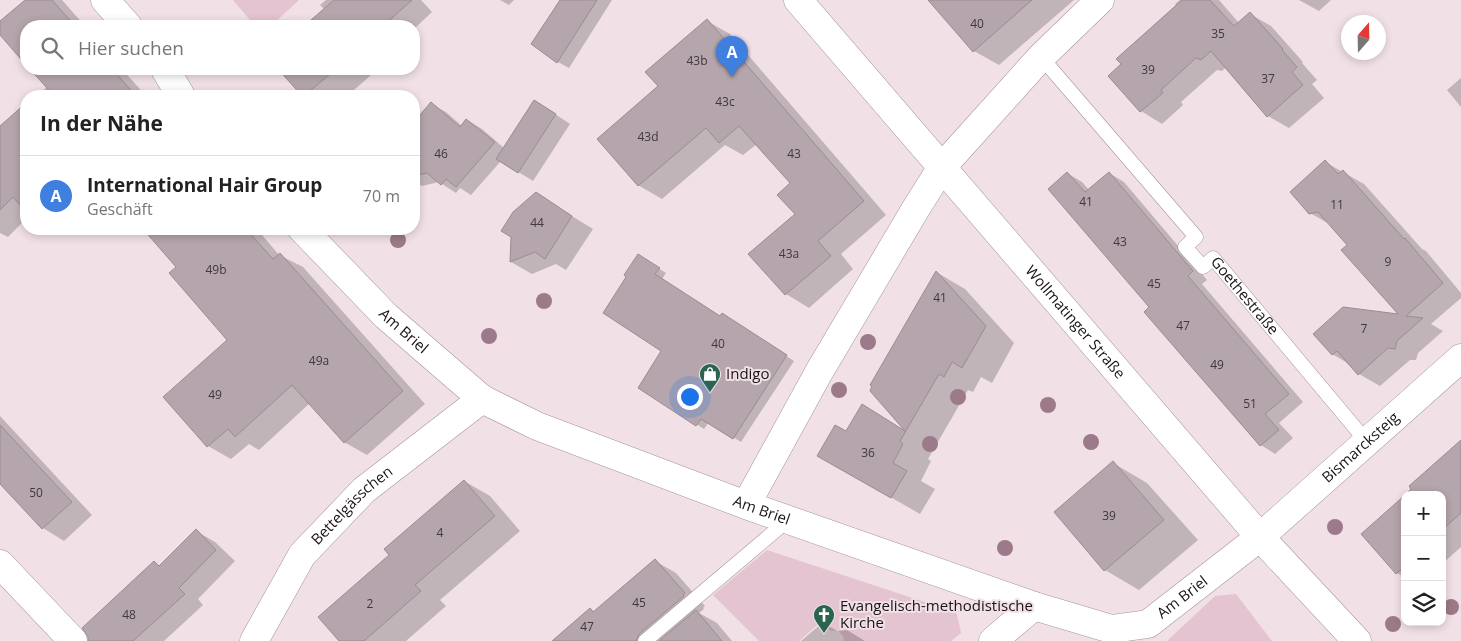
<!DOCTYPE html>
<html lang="de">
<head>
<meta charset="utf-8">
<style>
	:root { --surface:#fff; --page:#f2f2f2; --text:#222; --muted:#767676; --line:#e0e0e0; --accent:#2a644e }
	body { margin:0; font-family:"Open Sans",sans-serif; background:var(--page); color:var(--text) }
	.controls { position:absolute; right:15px; bottom:15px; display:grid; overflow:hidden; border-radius:10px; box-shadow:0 2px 8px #0003 }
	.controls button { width:45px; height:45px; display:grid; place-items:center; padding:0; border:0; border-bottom:1px solid var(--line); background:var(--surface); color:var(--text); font:25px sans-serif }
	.compass { position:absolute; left:1341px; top:15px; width:45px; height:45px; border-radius:50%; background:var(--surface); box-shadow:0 2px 8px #0003; rotate:20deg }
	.you { position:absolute; left:689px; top:396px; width:18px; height:18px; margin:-12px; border:4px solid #fff; border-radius:50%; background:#1a73e8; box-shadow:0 0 0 8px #1a73e833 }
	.badge { display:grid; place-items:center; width:32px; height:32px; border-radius:50%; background:var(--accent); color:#fff; font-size:16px; font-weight:700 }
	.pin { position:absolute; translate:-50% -41px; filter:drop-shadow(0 1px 2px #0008) }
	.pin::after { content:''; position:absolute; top:26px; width:18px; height:15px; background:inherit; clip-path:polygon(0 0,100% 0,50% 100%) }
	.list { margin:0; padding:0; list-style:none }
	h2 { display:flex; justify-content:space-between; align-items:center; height:65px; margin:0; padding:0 20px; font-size:21px }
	h2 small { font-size:16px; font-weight:400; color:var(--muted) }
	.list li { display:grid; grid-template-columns:32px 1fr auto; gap:15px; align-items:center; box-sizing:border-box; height:80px; padding:0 20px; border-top:1px solid var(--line) }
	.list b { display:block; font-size:19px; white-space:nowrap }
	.list p { margin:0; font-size:16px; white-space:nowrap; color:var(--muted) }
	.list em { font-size:16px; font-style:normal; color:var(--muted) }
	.icon { flex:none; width:28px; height:28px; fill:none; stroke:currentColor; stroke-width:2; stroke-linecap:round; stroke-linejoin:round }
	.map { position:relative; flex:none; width:1461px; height:641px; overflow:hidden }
	.search { position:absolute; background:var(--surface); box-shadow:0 2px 8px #0003; left:20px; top:20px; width:400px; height:55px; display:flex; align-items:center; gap:12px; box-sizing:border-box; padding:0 18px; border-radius:20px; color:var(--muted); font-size:19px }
	.panel { position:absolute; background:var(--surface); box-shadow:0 2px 8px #0003; left:20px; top:90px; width:400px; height:145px; border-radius:20px }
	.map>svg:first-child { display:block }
	.green { fill:#e4c4d1 }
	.shadow { fill:#0003 }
	.building { fill:#b5a5ac; stroke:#9b8c92 }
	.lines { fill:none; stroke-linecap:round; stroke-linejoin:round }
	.lane-casing { stroke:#a4949a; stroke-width:15 }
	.street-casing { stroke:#a4949a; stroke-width:29 }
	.secondary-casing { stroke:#a4949a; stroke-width:29 }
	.lane { stroke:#fff; stroke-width:14 }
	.street { stroke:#fff; stroke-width:28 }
	.secondary { stroke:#fff; stroke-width:28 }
	.tree { fill:#9c7a8a }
	.labels { text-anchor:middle; stroke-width:4; stroke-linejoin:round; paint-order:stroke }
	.number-label { font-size:12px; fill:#41383c }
	.street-label { font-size:15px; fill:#1a1417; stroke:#f1e1e7 }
	.poi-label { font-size:15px; fill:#1a1417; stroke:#f1e1e7; text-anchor:start }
</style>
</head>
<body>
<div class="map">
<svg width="1461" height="641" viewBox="0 0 1461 641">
	<rect width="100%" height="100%" fill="#f1e1e7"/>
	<path class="green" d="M233 0H299L271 26H255Z
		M767 550 952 611 957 614 961 633 951 641H843L844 638 838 630 831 631 822 621 799 641H759L713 595Z
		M1236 594 1272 641H1167L1215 596Z"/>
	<path class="shadow" d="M27 0H62L85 26H26V63L0 33V23Z
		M326 0H421L432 12 414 29V26H306L325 10 320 5Z
		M500 0H514L509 5Z
		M561 0H612L569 68 558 62Z
		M930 0H1074L999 65 974 51Z
		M1180 0H1219L1239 23 1250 14 1271 26 1303 62 1302 63 1317 80 1312 84 1324 98 1289 128 1268 116 1226 67 1222 71 1217 70 1181 102 1183 105 1162 124 1141 111 1109 76 1177 6 1175 4Z
		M1299 0H1331L1319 11Z
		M707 21 730 34 886 215 841 254 853 269 809 308 786 294 750 254 796 214 791 183 757 144 743 155 725 145 662 199 638 185 660 86Z
		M31 69H122L146 96H36L47 87Z
		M280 69H378L347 96H304Z
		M1461 78V107L1447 90Z
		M431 104 446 112 462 126 467 120 482 129 504 148 549 110 570 124 533 181 501 161 471 195 460 188 456 193 439 182 422 186 414 182V124Z
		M26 105V219L8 237 0 233V127Z
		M1325 162 1364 184 1422 249 1426 251 1461 293V298L1431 324 1443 331 1418 353 1416 360H1410L1380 386 1359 374 1351 365 1332 354 1314 334 1401 316 1349 245 1331 225 1310 213Z
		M1067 173 1082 182 1089 190 1109 173 1124 182 1207 280 1202 284 1303 402 1279 423 1293 438 1275 454 1261 445 1151 307Z
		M536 194 593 229 566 270 556 264 532 274 511 262Z
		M145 229H257L279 255 303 267 425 404 367 455 344 442 310 403 259 450 249 444 231 459 208 446 229 340 178 267Z
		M638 256 666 273 662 279 721 317 730 319 794 361 741 442 709 422 704 429 639 388 663 351 628 276Z
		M936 272 965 289 1014 343 992 383 981 377 973 392 968 390 928 459 931 461 921 481 935 489 920 514 819 456 847 433 863 406 905 431Z
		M0 416 92 515 64 541 43 528 0 483Z
		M1461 442V547L1442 564V495Z
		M1113 463 1147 483 1198 540 1139 590 1105 570 1055 512Z
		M464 481 490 496 520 531 440 600 446 606 406 641H340Z
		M1405 496V577L1397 573Z
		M196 531 215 542 235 561 198 599 203 605 164 641H93L154 563 160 566Z
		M655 561 676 573 705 606 703 608 704 609 699 613 717 623 732 641H554L590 609 595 612Z
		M822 623 838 631 847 630 865 641H801Z"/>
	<path class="building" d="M25 0H52L75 26H26V65L0 35V21Z
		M334 0H412L383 26H304Z
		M560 0H597L557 63 531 44Z
		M928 0H1032L973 52Z
		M1182 0H1210L1234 26 1250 12 1283 49 1282 50 1297 67 1292 72 1303 85 1267 117 1211 51 1201 60 1196 58 1161 90 1163 93 1140 112 1108 76 1121 64 1116 59Z
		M707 19 864 201 818 241 831 256 785 295 748 254 795 214 777 195 790 183 739 126 719 143 706 128 638 186 597 139 658 86 645 72Z
		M30 69H112L136 96H54Z
		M278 69H336L304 96H302Z
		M534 100 556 114 518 173 496 159Z
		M431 102 460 127 466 119 495 142 456 187 446 179 441 185 427 173 414 176V122Z
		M26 103V212L13 197 0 210V126Z
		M1325 160 1338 174 1343 170 1404 239 1405 238 1443 283 1406 316 1423 318 1397 341 1395 349 1388 348 1358 375 1337 351 1332 355 1313 334 1343 307 1398 314 1341 250 1347 245 1318 212 1309 214 1290 192Z
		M1067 172 1085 192 1109 172 1193 271 1188 276 1289 394 1265 414 1279 430 1260 446 1144 312 1149 307 1048 189Z
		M536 192 572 216 545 259 535 252 510 262 511 237 501 231 513 212Z
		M143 229H246L273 259 280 253 403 391 344 443 292 385 235 437 228 429 207 447 163 397 227 340 169 273 176 267Z
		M638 254 660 268 655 274 720 316 722 313 787 355 733 439 701 419 696 426 638 388 661 351 603 313 626 277 624 275Z
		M936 271 986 326 962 368 952 362 944 377 939 374 900 441 903 444 893 463 907 471 891 498 817 456 835 425 846 431 862 404 905 431 870 391 872 386 870 385Z
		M0 425 72 502 42 529 0 484Z
		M1461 440V513L1444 528 1446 531 1442 534V495H1405L1411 489 1409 486Z
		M1113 461 1164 520 1104 571 1054 512Z
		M464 480 495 516 415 585 421 591 364 641H339L318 617 389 555 384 549Z
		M1405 495V566L1396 574 1361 534Z
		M196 529 216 550 179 588 185 594 133 641H88V637L82 628 154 561 159 566Z
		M655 559 685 593 683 595 684 596 639 634 636 641H552L590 608 593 612Z
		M696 610 722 641H659Z"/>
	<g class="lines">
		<g class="lane-casing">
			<g id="lane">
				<path id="s1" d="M1041 57 1196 237 1185 247 1203 267 1213 258 1367 442"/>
				<path d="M645 641 788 520"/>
			</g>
		</g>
		<g class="street-casing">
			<g id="street">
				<path d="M105 0 128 26"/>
				<path d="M165 69 181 96"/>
				<path id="s2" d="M302 229 386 316 482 399 537 426 746 505 1034 606 1111 629 1148 624 1260 537 1461 358"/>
				<path d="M746 505 819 372 915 210 942 167 1041 57 1100 0"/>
				<path d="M0 564 73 641"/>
				<path id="s3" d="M254 641 302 555 364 490 482 399"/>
				<path d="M993 641 1034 606"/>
			</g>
		</g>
		<g class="secondary-casing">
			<g id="secondary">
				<path id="s4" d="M798 0 1260 537 1357 641"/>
			</g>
		</g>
		<use href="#lane" class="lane"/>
		<use href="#street" class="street"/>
		<use href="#secondary" class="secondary"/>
	</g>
	<g class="tree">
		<circle cx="398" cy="240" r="8"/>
		<circle cx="544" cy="301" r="8"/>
		<circle cx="489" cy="336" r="8"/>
		<circle cx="868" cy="342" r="8"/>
		<circle cx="839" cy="390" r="8"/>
		<circle cx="958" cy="397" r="8"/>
		<circle cx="1048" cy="405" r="8"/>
		<circle cx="1091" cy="442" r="8"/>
		<circle cx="930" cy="444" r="8"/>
		<circle cx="1335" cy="527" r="8"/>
		<circle cx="1005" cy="548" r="8"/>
		<circle cx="1451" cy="607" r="8"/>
		<circle cx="1393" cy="624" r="8"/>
	</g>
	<defs>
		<g id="shop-pin" transform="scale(1.125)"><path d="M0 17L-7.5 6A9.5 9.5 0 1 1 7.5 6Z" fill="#2a644e" stroke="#f1e1e7"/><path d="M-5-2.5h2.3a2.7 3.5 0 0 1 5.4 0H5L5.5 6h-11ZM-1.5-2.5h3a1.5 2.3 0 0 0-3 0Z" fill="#fff"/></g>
		<g id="church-pin" transform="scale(1.125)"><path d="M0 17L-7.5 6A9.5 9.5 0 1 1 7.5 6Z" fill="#2a644e" stroke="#f1e1e7"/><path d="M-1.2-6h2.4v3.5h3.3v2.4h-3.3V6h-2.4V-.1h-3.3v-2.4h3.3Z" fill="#fff"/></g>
	</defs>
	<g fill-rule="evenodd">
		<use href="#shop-pin" x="710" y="374"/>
		<use href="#church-pin" x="824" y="615"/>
	</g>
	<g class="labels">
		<g class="number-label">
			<text x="977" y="28">40</text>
			<text x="1218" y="38">35</text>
			<text x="697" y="65">43b</text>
			<text x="1148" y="74">39</text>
			<text x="1268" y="83">37</text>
			<text x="725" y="106">43c</text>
			<text x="648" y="141">43d</text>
			<text x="441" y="158">46</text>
			<text x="794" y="158">43</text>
			<text x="1086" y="206">41</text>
			<text x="1337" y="209">11</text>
			<text x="537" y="227">44</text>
			<text x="1120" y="246">43</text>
			<text x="789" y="258">43a</text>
			<text x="1388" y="266">9</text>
			<text x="216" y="274">49b</text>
			<text x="1154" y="288">45</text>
			<text x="940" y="302">41</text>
			<text x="1183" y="330">47</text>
			<text x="1364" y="333">7</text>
			<text x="718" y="348">40</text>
			<text x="319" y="365">49a</text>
			<text x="1217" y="369">49</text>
			<text x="215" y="399">49</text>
			<text x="1250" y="408">51</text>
			<text x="868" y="457">36</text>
			<text x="36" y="497">50</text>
			<text x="1109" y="520">39</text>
			<text x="440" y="537">4</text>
			<text x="639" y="607">45</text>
			<text x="370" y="608">2</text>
			<text x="129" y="619">48</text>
			<text x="587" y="631">47</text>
		</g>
		<g class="street-label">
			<text dy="5" stroke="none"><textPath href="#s1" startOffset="342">Goethestraße</textPath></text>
			<text dy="5" stroke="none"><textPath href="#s4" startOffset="425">Wollmatinger Straße</textPath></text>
			<text dy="5" stroke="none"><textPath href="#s2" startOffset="144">Am Briel</textPath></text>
			<text dy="5" stroke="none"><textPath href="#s2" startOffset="1232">Bismarcksteig</textPath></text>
			<text dy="5" stroke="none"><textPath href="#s3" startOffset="169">Bettelgässchen</textPath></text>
			<text dy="5" stroke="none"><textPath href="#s2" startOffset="549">Am Briel</textPath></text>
			<text dy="5" stroke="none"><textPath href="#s2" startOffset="999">Am Briel</textPath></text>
		</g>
		<g class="poi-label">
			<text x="726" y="379">Indigo</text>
			<text x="840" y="611">Evangelisch-methodistische<tspan x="840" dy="17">Kirche</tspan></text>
		</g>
	</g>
</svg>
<div class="controls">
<button>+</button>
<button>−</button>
<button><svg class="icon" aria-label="layers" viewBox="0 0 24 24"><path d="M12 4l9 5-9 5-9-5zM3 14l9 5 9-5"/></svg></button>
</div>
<svg class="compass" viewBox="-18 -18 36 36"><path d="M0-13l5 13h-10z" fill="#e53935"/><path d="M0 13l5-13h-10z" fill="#767676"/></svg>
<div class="you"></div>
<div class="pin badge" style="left:732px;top:77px;background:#3f7fe0">A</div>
<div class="search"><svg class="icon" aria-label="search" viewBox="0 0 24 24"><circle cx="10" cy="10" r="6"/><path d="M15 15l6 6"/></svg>Hier suchen</div>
<section class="panel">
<h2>In der Nähe<small></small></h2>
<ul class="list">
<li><span class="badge" style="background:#3f7fe0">A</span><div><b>International Hair Group</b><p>Geschäft</p></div><em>70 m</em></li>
</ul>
</section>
</div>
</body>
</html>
